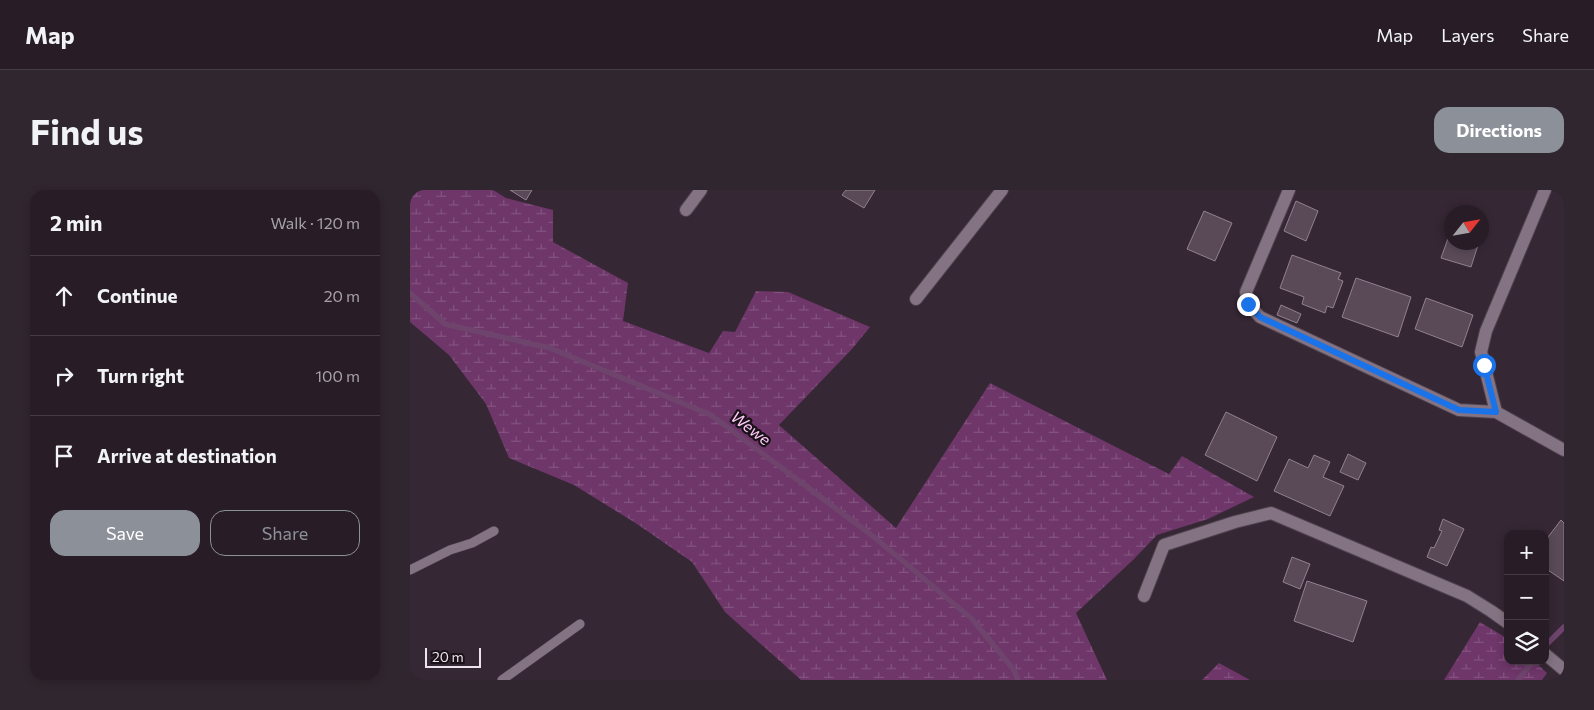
<!DOCTYPE html>
<html lang="en">
<head>
<meta charset="utf-8">
<style>
	:root { --surface:#281d27; --page:#30262f; --text:#f1f3f6; --muted:#a5a2a7; --line:#443b44; --accent:#8c9099 }
	body { margin:0; font-family:Commissioner,sans-serif; background:var(--page); color:var(--text) }
	.controls { position:absolute; right:15px; bottom:15px; display:grid; overflow:hidden; border-radius:10px; box-shadow:0 2px 8px #0003 }
	.controls button { width:45px; height:45px; display:grid; place-items:center; padding:0; border:0; border-bottom:1px solid var(--line); background:var(--surface); color:var(--text); font:25px sans-serif }
	.compass { position:absolute; left:1034px; top:15px; width:45px; height:45px; border-radius:50%; background:var(--surface); box-shadow:0 2px 8px #0003; rotate:59deg }
	.scale { position:absolute; left:15px; bottom:12px; width:56px; box-sizing:border-box; padding-left:5px; border:2px solid #ede3ec; border-top:0; font-size:14px; line-height:18px; white-space:nowrap; color:#ede3ec; -webkit-text-stroke:4px #191218; paint-order:stroke }
	.stop { position:absolute; width:15px; height:15px; margin:-11px; border:4px solid #1a73e8; border-radius:50%; background:#fff }
	.stop.end { background:#1a73e8; border-color:#fff; box-shadow:0 1px 5px #0008 }
	.list { margin:0; padding:0; list-style:none }
	h2 { display:flex; justify-content:space-between; align-items:center; height:65px; margin:0; padding:0 20px; font-size:21px }
	h2 small { font-size:16px; font-weight:400; color:var(--muted) }
	.list li { display:grid; grid-template-columns:32px 1fr auto; gap:15px; align-items:center; box-sizing:border-box; height:80px; padding:0 20px; border-top:1px solid var(--line) }
	.list b { display:block; font-size:19px; white-space:nowrap }
	.list em { font-size:16px; font-style:normal; color:var(--muted) }
	.actions { display:flex; gap:10px; padding:15px 20px }
	.actions a { flex:1; padding:11px 0; border:1px solid var(--accent); border-radius:15px; text-align:center; font-size:18px; color:var(--accent) }
	.actions .main { background:var(--accent); color:#fff }
	.icon { flex:none; width:28px; height:28px; fill:none; stroke:currentColor; stroke-width:2; stroke-linecap:round; stroke-linejoin:round }
	.map { position:relative; flex:none; width:1154px; height:490px; overflow:hidden; border-radius:15px }
	header { display:flex; align-items:center; gap:30px; box-sizing:border-box; height:70px; padding:0 25px; background:var(--surface); border-bottom:1px solid var(--line) }
	header strong { font-size:24px }
	nav { display:flex; gap:28px; margin-inline-start:auto; font-size:18px }
	.intro { display:flex; align-items:center; justify-content:space-between; box-sizing:border-box; height:120px; padding:0 30px }
	h1 { margin:0; font-size:35px }
	.button { padding:12px 22px; border-radius:15px; background:var(--accent); color:#fff; font-size:18px; font-weight:700 }
	main { display:flex; gap:30px; padding:0 30px }
	aside { flex:1; background:var(--surface); border-radius:15px; box-shadow:0 2px 8px #0003 }
	.map>svg:first-child { display:block }
	.wetland { fill:url(#wetland-marsh) }
	.lines { fill:none; stroke-linecap:round; stroke-linejoin:round }
	.stream { stroke:#6e446c; stroke-width:5.5 }
	.building { fill:#5a4a58; stroke:#928190 }
	.service-casing { stroke:#4e424d; stroke-width:10 }
	.minor-casing { stroke:#4e424d; stroke-width:14 }
	.service { stroke:#847382; stroke-width:9 }
	.minor { stroke:#847382; stroke-width:12 }
	.route { stroke:#1a73e8; stroke-width:6 }
	.labels { text-anchor:middle; stroke-width:4.5; stroke-linejoin:round; paint-order:stroke }
	.water-label { font-size:16px; font-style:italic; fill:#ffcaf9; stroke:#191218 }
</style>
</head>
<body>
<header>
<strong>Map</strong>
<nav><a>Map</a><a>Layers</a><a>Share</a></nav>
</header>
<div class="intro"><h1>Find us</h1><a class="button">Directions</a></div>
<main>
<aside>
<h2>2 min<small>Walk · 120 m</small></h2>
<ul class="list">
<li><svg class="icon" aria-label="ahead" viewBox="0 0 24 24"><path d="M12 20V5M6 11l6-6 6 6"/></svg><div><b>Continue</b></div><em>20 m</em></li>
<li><svg class="icon" aria-label="right" viewBox="0 0 24 24"><path d="M7 20v-9h11M14 6l5 5-5 5"/></svg><div><b>Turn right</b></div><em>100 m</em></li>
<li><svg class="icon" aria-label="arrive" viewBox="0 0 24 24"><path d="M6 21V4h12l-3 4 3 4H6"/></svg><div><b>Arrive at destination</b></div></li>
</ul>
<div class="actions"><a class="main">Save</a><a>Share</a></div>
</aside>
<div class="map">
<svg width="1154" height="490" viewBox="0 0 1154 490">
	<defs>
		<pattern id="wetland-marsh" width="20" height="14" patternUnits="userSpaceOnUse" patternTransform="scale(1.25)"><rect width="20" height="14" fill="#6e3669"/><path d="M1 5h8M5 5V1M11 12h8M15 12V8" fill="none" stroke="#83537f"/></pattern>
	</defs>
	<rect width="100%" height="100%" fill="#352734"/>
	<path class="wetland" d="M0 0H83L96 8 143 20V52L218 93 213 131 299 163 313 141 325 142 346 101 378 102 460 137 442 159 369 235 486 338 580 193 759 284 772 266 844 307 798 329 747 345 723 370 666 423 697 490H391L315 422 282 372 227 334 164 295 99 268 76 214 39 165 0 132Z
		M1070 432 1098 449V471H1124L1137 483 1132 490H1034Z
		M809 473 840 490H792Z"/>
	<g class="lines">
		<path class="stream" d="M0 103 35 134 140 158 301 225 464 347 562 429 604 480 608 490
			M1135 456 1154 437
			M1108 490 1123 471"/>
	</g>
	<path class="building" d="M100 0H122L116 10Z
		M436 0H465L454 18 432 5Z
		M886 11 908 21 896 51 874 41Z
		M794 21 822 33 805 71 777 59Z
		M1040 43H1042V52H1069L1061 77 1031 68Z
		M882 65 931 83 928 89 933 91 923 118 917 116 915 123 892 114 894 107 870 98Z
		M946 88 1001 107 988 147 932 127Z
		M1016 108 1063 125 1052 157 1005 139Z
		M871 115 891 124 887 133 867 125Z
		M816 222 867 247 847 291 795 265Z
		M938 264 956 273 948 290 930 282Z
		M904 265 920 272 913 287 934 296 920 326 864 301 879 269 898 278Z
		M1033 329 1054 339 1037 376 1017 367 1021 357 1024 358 1032 341 1029 340Z
		M1151 330 1154 333V391L1135 378V351Z
		M882 367 900 374 890 399 873 392Z
		M897 391 957 411 943 452 884 431Z"/>
	<g class="lines">
		<g class="service-casing">
			<path id="service" d="M0 380 40 360 62 353 84 341
				M92 490 170 434"/>
		</g>
		<g class="minor-casing">
			<path id="minor" d="M879 0 836 102 838 114 850 127 1049 220 1086 222 1154 260
				M276 20 291 0
				M506 109 592 0
				M1086 222 1071 162 1076 141 1135 0
				M734 406 754 355 825 332 861 323 1057 406 1081 421 1098 433
				M1135 464 1154 480"/>
		</g>
		<use href="#service" class="service"/>
		<use href="#minor" class="minor"/>
	</g>
	<g class="lines">
		<path class="route" d="M838 114 850 127 1049 220 1086 222 1074 175"/>
	</g>
	<g class="labels">
		<g class="water-label">
			<text transform="translate(341 238) rotate(37)" y="6">Wewe</text>
		</g>
	</g>
</svg>
<div class="controls">
<button>+</button>
<button>−</button>
<button><svg class="icon" aria-label="layers" viewBox="0 0 24 24"><path d="M12 4l9 5-9 5-9-5zM3 14l9 5 9-5"/></svg></button>
</div>
<svg class="compass" viewBox="-18 -18 36 36"><path d="M0-13l5 13h-10z" fill="#e53935"/><path d="M0 13l5-13h-10z" fill="#a5a2a7"/></svg>
<div class="scale">20 m</div>
<div class="stop" style="left:1074px;top:175px"></div>
<div class="stop end" style="left:838px;top:114px"></div>
</div>
</main>
</body>
</html>
